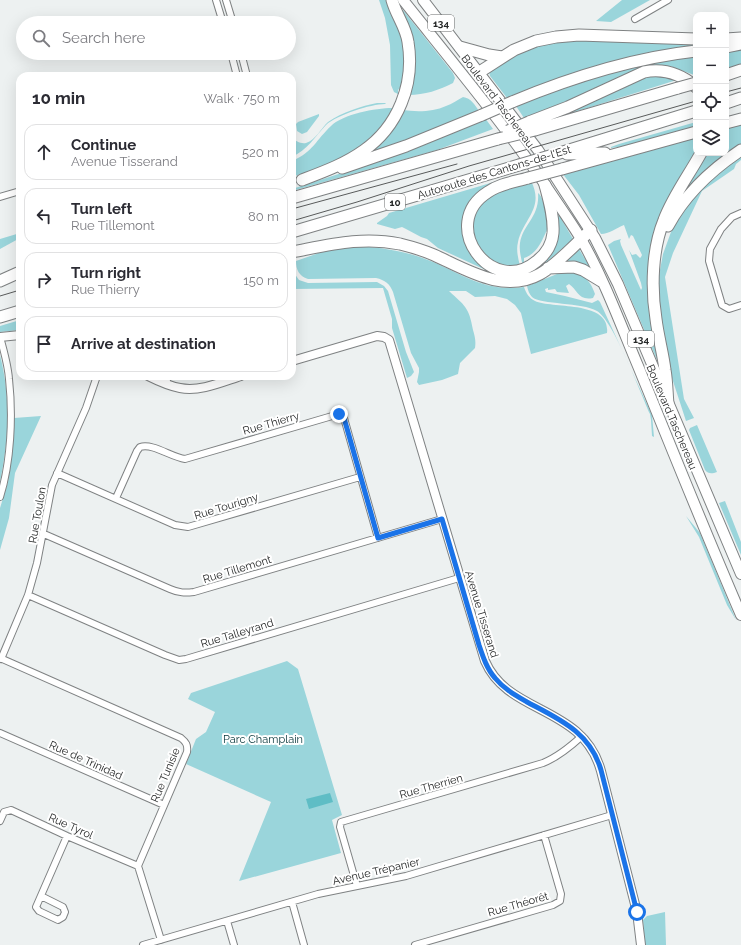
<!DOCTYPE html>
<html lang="en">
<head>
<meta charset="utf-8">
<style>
	:root { --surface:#fff; --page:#f2f2f3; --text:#2b2b33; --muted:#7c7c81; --line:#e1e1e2 }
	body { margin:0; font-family:Raleway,sans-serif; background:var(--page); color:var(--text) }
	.controls { position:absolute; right:12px; top:12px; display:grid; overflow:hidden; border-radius:8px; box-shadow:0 4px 16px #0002 }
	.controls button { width:36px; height:36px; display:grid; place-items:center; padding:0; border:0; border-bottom:1px solid var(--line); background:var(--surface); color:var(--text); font:20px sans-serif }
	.stop { position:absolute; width:12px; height:12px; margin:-9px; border:3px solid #1a73e8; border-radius:50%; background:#fff }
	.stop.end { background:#1a73e8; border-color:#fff; box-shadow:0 1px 4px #0008 }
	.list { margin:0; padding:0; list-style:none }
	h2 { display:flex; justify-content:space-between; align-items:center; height:52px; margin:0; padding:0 16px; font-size:17px }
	h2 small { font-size:13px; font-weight:400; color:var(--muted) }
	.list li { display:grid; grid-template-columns:26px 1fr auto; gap:12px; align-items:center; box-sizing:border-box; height:56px; margin:0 8px 8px; padding:0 8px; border:1px solid var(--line); border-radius:12px }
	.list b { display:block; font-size:15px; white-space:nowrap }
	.list p { margin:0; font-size:13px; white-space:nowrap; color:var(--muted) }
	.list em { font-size:13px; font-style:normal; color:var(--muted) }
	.icon { flex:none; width:22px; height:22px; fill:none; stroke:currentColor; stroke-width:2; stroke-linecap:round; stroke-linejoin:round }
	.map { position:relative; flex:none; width:741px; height:945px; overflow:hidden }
	.search { position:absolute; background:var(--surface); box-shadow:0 4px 16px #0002; left:16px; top:16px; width:280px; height:44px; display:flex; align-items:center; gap:10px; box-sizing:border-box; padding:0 14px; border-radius:22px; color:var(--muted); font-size:15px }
	.panel { position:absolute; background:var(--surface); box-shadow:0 4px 16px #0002; left:16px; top:72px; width:280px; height:308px; border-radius:12px }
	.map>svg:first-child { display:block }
	.green { fill:#9ad5db; fill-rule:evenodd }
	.water { fill:#5fbdc5 }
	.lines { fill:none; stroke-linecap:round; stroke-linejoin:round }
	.minor-casing { stroke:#7f8283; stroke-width:8 }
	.tertiary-casing { stroke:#7f8283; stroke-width:10 }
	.primary-casing { stroke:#7f8283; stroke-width:12 }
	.motorway-casing { stroke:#7f8283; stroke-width:13 }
	.minor { stroke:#fff; stroke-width:6 }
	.tertiary { stroke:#fff; stroke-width:8 }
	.primary { stroke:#fff; stroke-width:10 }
	.motorway { stroke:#fff; stroke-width:11 }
	.tram { stroke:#595b5b; stroke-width:1 }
	.motorway-bridge-casing { stroke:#7f8283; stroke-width:13; stroke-linecap:butt }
	.motorway-bridge { stroke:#fff; stroke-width:11 }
	.route { stroke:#1a73e8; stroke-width:5 }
	.labels { text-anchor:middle; stroke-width:4; stroke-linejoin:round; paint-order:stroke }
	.shield { fill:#fff; stroke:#676868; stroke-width:1 }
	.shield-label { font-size:10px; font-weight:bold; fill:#262828 }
	.street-label { font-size:11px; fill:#262828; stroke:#fff }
	.park-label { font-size:11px; fill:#063539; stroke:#fff }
</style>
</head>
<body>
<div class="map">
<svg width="741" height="945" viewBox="0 0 741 945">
	<rect width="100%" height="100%" fill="#edf1f1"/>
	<path class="green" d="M379 0H387L402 34 405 56 402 88H400L399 90 398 89V94L394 92 391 85 390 45 385 18Z
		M622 0H650L611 22 596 21Z
		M403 10 453 73 455 78 453 83C440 90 424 95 409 95L401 11Z
		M555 40 696 42V47L584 70 526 90 507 98 490 76 489 71 518 53Z
		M741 49V65L726 68V51Z
		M696 55V75H694L670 66H655L524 118 516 106 529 101 530 99 608 72Z
		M653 74 680 79 562 116 561 113 633 80Z
		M463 97C471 98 475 105 479 111L366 156 402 110C417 112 433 112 446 106 452 104 457 100 463 97Z
		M377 103H386L385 104C371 104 337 115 326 125 315 137 307 150 292 157V138C296 141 300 144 306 143 316 140 321 128 328 122 342 112 362 106 377 103Z
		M392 108V109H394C367 150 337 162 292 177V161C313 152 316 140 331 126 343 114 376 108 392 108Z
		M319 114V116L307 132 302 134 297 131 296 124 298 122Z
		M485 118 493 129 437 150 292 191V189L354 169Z
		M696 122V127L633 145 611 148V147L619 144Z
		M741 124V147L687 193 684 190 707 153H726V129Z
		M696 137V153L653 245 659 360H657L608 245 614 241 621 239 620 241 621 245 641 290 642 288 641 283 629 250 632 255 636 254 640 258 641 257 642 255 633 236 631 235 629 239 624 225C616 228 609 234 601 234L579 195 562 173Z
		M741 156V160L736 164 734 169 702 191 673 253 665 277 684 399 694 418 686 421 672 378 661 319 659 294V275L663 254 671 232 682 212 698 191Z
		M524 173 526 176 482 192 465 240 472 255 491 271 490 272 438 248 427 239 421 237 406 229 402 227 395 229 377 224V223L387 216 389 213Z
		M531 181C545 208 523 219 518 242 516 250 518 258 520 266L513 268 489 261 472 236 474 213 491 194Z
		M538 193C542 196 543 202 545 207 554 232 548 254 523 266 521 258 519 251 520 243 523 224 540 217 538 193ZM547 230C549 244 535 256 524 263V258C538 253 541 242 547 230Z
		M559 215 573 239 540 268 538 266 556 217Z
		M20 233V238L0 249V239Z
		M359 246C383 248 406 251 428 260 464 274 482 292 524 287 526 293 529 298 535 301 552 309 611 300 607 333L531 354 521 313 515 305 507 299 495 296 475 297 466 291H449C465 306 469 307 473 330 475 337 476 341 475 348L460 363 458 374 442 380 419 385 417 382 419 372V368L411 353 393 292C390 284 385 280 376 278L308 279C299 276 296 270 296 261L316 254 322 251Z
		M579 249 591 269 566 264 565 260Z
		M292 270 299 280 308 283 377 282 384 286 388 291 406 352 414 372 411 376 407 378 392 328V319L383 288 292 289Z
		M570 271C584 276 590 279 595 294L593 298C578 301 578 290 569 284L566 286 569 293 557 292 555 289 548 290V288L545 289 546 292 565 296 592 303 598 300 600 302 652 415 654 437 652 436 651 420 650 414C641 394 613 320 597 311 582 302 541 305 532 297 529 294 528 290 527 286L562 272Z
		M20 320V330L0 332V326Z
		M0 355C11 399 9 438 0 482Z
		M41 416 15 473 9 518 0 550V508L8 482 14 418Z
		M697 425 717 472C712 474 708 474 705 470L689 430 690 428Z
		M725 501 741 542V555L719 503Z
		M686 516 700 533 736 620 727 605 699 537Z
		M287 661 298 669 342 815 332 820 341 853 239 881 271 802 186 764 196 739 206 732 215 712 188 699 191 693Z
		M665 912 666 945H645L643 920 647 916Z"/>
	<path class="water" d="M330 793 333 802 309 809 306 799Z"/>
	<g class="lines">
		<g class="minor-casing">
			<path id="minor" d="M216 0 223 23
				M226 0 233 23
				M635 19 668 0
				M231 53 237 76
				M241 53 247 76
				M0 197 20 191
				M741 213 732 217 721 229 710 249 709 261 722 305 729 309 741 305
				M165 383 169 376
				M57 473 175 525 188 527 360 477
				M0 497C11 462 13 416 9 379 8 365 4 351 0 337
				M116 498 137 451 140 447C153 443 171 457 185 459L339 414 344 418 378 538
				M44 534 170 589C179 593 185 593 194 592L442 519
				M28 595 165 655 179 660 186 659 459 578
				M0 658 181 738C186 742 188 745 187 752L138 866 161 940
				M1 659 28 595 37 563 52 485 86 408 97 376
				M0 733 164 805
				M0 821 4 812 11 810 67 836 138 866
				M357 886 340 827 341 822 543 763C558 757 570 747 582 736
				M41 896 63 907 65 912 63 917 58 920 39 911 36 907 67 836
				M292 902 304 945
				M227 921 234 945
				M143 945 318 894 406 876 612 815
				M415 945 553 905 560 901 561 894 544 835"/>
		</g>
		<g class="tertiary-casing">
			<path id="tertiary" d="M0 337 20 335
				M292 361 377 336 384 337 389 340 485 661C508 715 583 705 601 771L637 912 641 945
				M148 376C158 381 169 386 180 388 200 392 222 382 241 376"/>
		</g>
		<g class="primary-casing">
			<path id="primary" d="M403 0C450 59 499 118 542 180 555 200 569 219 581 239 604 279 620 323 638 366 672 449 705 532 741 615
				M423 0 538 150 595 238 618 284 741 574"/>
		</g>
		<g class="motorway-casing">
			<path id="motorway" d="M726 39 741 38
				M460 47 489 55 502 57
				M726 47 741 44
				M478 73 514 50 536 41 556 37 579 35 696 39
				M726 75 741 70
				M512 102C572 77 632 58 696 51
				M726 103 741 98
				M529 122 568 107 644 72C664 68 681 74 696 87
				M726 123 741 119
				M535 130 678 88
				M567 154 605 153
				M553 155 696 111
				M342 168 406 146 482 115
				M562 169 696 132
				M528 178C514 182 499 184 488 192 437 224 492 299 537 261 546 254 552 244 553 233 554 217 549 200 545 185
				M302 180C323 172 345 164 363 151 398 127 415 84 408 42 406 27 396 15 392 0
				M292 198 498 139
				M668 226C685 194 711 170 741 150
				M292 232 519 165
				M292 252C329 245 362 236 400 244 412 247 423 250 434 255 467 270 504 294 540 274 558 264 575 244 591 230
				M548 268 574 267 583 270 601 281
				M0 281 20 272
				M0 317 20 311
				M668 404C667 393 667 381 665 370 663 353 658 336 656 319 651 288 652 249 664 220 673 196 689 175 701 153"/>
		</g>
		<use href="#minor" class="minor"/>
		<use href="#tertiary" class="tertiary"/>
		<use href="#primary" class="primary"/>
		<use href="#motorway" class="motorway"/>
		<path class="tram" d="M726 92 741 88
			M292 209 457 164
			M292 221 357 202 469 166 696 101
			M0 296 20 290"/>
		<g class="motorway-bridge-casing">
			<path id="motorway-bridge" d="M678 88 696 83
				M482 115 512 102
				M508 131 529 122
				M498 139 535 130
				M519 165 553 155
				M528 178 562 169"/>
		</g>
		<use href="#motorway-bridge" class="motorway-bridge"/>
	</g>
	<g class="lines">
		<path class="route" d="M339 414 344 418 378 538 442 519 479 645C483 657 487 669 495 678 504 689 515 695 527 702 559 719 590 732 601 770L637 912"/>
	</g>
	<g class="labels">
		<g class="shield">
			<rect x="428" y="15" width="26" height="16" rx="3"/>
			<rect x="385" y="194" width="20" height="16" rx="3"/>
			<rect x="628" y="331" width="26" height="16" rx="3"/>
		</g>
		<g class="shield-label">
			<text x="441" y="27">134</text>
			<text x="395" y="206">10</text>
			<text x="641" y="343">134</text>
		</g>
		<g class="street-label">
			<text transform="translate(498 101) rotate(53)" y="4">Boulevard Taschereau</text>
			<text transform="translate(494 172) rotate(-17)" y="4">Autoroute des Cantons-de-l'Est</text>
			<text transform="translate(672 417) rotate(67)" y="4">Boulevard Taschereau</text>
			<text transform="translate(271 423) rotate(-16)" y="4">Rue Thierry</text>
			<text transform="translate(226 506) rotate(-17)" y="4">Rue Tourigny</text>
			<text transform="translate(37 515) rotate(-80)" y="4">Rue Toulon</text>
			<text transform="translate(237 569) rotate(-17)" y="4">Rue Tillemont</text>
			<text transform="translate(482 614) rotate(73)" y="4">Avenue Tisserand</text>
			<text transform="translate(237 633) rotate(-17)" y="4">Rue Talleyrand</text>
			<text transform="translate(86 760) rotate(24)" y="4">Rue de Trinidad</text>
			<text transform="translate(165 775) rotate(-67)" y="4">Rue Tunisie</text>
			<text transform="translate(431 786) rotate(-16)" y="4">Rue Therrien</text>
			<text transform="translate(71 826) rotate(24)" y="4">Rue Tyrol</text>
			<text transform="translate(376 871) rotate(-13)" y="4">Avenue Trépanier</text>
			<text transform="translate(518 904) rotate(-16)" y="4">Rue Théorêt</text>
		</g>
		<g class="park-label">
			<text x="263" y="743">Parc Champlain</text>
		</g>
	</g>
</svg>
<div class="controls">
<button>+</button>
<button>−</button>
<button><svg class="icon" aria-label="locate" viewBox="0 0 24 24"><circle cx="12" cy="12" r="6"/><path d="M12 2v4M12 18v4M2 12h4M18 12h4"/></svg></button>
<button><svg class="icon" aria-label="layers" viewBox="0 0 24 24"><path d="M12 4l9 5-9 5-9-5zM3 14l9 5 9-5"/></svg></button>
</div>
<div class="stop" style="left:637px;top:912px"></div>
<div class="stop end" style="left:339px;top:414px"></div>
<div class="search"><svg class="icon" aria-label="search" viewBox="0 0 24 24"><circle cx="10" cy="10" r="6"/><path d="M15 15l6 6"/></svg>Search here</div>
<section class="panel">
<h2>10 min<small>Walk · 750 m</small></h2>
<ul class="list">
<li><svg class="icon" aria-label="ahead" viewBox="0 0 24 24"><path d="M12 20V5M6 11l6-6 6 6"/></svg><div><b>Continue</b><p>Avenue Tisserand</p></div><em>520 m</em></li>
<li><svg class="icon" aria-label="left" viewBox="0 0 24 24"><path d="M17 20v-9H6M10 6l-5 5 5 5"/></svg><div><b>Turn left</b><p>Rue Tillemont</p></div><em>80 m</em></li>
<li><svg class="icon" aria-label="right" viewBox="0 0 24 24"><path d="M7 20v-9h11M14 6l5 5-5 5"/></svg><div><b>Turn right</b><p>Rue Thierry</p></div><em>150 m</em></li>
<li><svg class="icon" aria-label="arrive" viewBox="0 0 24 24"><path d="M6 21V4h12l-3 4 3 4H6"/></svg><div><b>Arrive at destination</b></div></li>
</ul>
</section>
</div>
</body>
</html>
